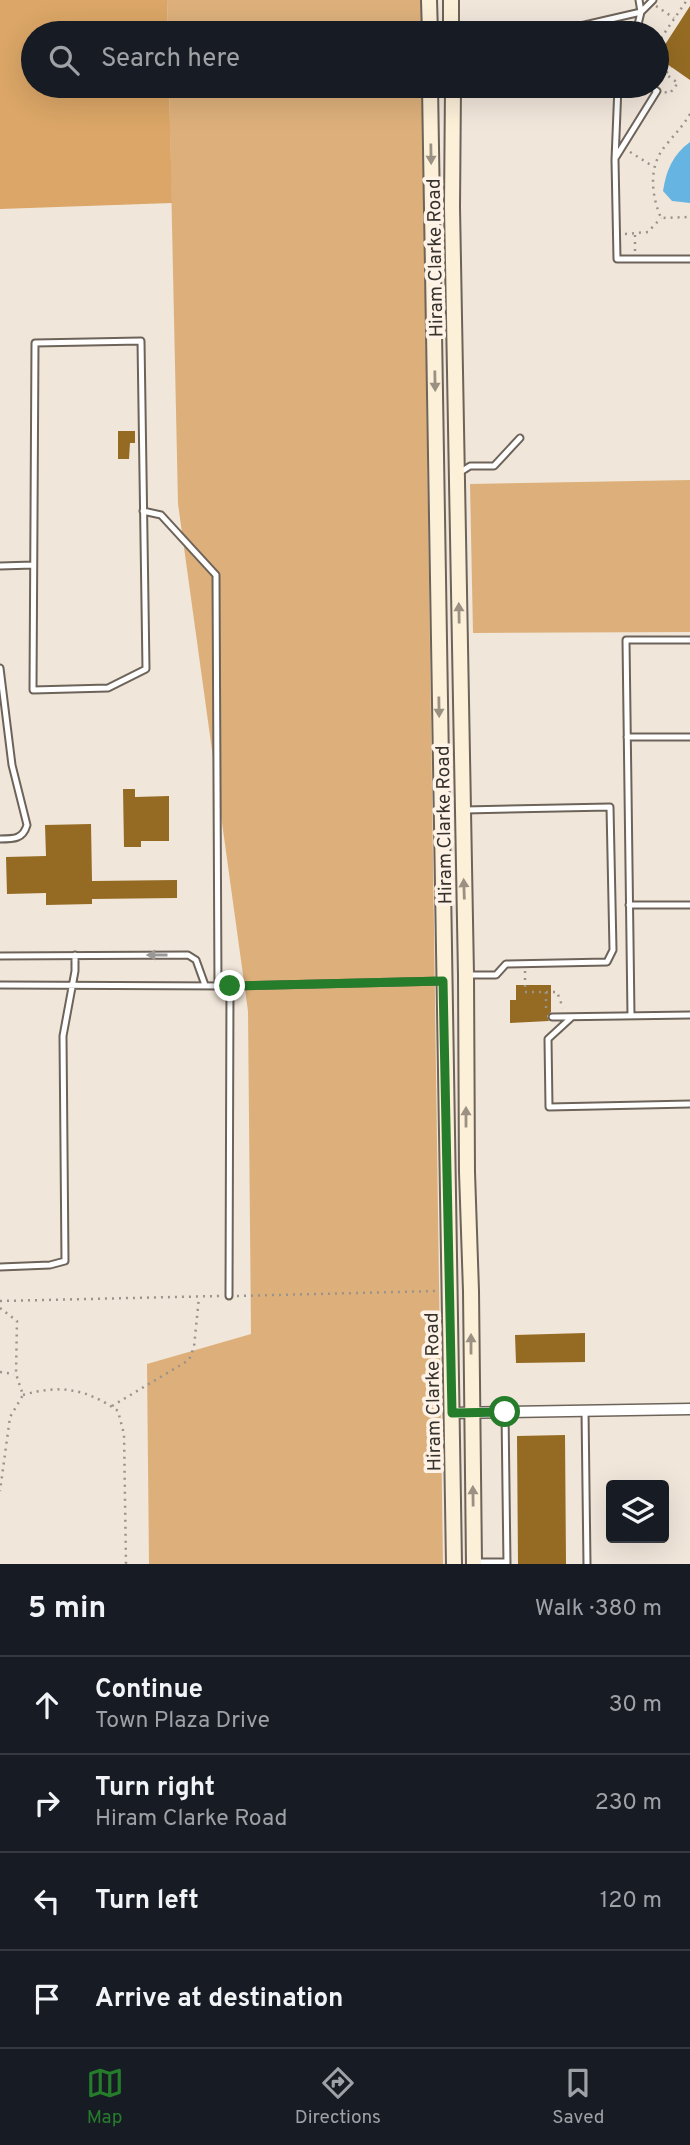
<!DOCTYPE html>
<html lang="en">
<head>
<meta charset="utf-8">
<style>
	:root { --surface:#171b24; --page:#242831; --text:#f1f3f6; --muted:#9ea1a6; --line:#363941; --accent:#257d2b }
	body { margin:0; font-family:Overpass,sans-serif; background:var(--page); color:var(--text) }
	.controls { position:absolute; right:21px; bottom:21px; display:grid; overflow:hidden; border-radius:7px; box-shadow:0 7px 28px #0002 }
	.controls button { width:63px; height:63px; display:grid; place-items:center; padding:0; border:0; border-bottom:2px solid var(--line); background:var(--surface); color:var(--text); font:35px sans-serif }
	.stop { position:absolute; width:21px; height:21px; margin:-16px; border:5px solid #257d2b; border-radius:50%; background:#fff }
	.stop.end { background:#257d2b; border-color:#fff; box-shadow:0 2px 7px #0008 }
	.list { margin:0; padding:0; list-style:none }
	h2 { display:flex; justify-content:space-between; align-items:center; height:91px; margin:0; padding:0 28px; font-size:30px }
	h2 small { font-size:23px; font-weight:400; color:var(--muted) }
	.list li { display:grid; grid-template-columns:46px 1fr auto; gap:21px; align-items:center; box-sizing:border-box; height:98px; padding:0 28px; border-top:2px solid var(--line) }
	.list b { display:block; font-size:26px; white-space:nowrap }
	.list p { margin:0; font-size:23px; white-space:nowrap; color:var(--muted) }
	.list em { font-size:23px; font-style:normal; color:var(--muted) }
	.icon { flex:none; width:38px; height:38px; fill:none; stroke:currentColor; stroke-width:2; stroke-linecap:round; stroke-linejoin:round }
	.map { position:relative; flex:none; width:690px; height:1564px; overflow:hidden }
	.search { position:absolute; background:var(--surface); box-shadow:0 7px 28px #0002; left:21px; right:21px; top:21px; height:77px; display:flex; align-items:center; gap:18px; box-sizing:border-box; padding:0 24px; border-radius:38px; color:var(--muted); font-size:26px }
	.sheet { height:483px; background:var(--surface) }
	nav { display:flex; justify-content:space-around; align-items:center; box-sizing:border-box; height:98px; border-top:2px solid var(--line); background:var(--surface); font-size:19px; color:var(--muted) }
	nav a { display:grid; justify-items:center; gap:4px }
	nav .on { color:var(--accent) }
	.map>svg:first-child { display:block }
	.green { fill:#ddb07b }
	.forest { fill:#dba667 }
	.water { fill:#66b4e2 }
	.building { fill:#956b23 }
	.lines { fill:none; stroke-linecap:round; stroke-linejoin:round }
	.lane-casing { stroke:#6d6359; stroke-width:9 }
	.street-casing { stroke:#6d6359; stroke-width:13 }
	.secondary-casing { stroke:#6d6359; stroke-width:18 }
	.path { stroke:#9b938a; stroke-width:2.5; stroke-dasharray:2 5; stroke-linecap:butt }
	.lane { stroke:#fff; stroke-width:5 }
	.street { stroke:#fff; stroke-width:10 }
	.secondary { stroke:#fdf0d9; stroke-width:14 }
	.oneway { fill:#9a9183 }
	.oneway2 { fill:#9a9896 }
	.route { stroke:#257d2b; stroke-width:9 }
	.labels { text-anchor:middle; stroke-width:7; stroke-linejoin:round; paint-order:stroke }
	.street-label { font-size:19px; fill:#36322d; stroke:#fff3e7 }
</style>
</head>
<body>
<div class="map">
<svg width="690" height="1564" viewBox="0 0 690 1564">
	<rect width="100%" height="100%" fill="#f1e6da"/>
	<path class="green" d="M167 0H421V33H168Z
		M169 86H422L443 1564H149L147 1364 251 1334 248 1011 178 504Z
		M690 480V632L473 633 470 484Z"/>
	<path class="forest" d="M0 0H167L168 33H33V86H169L172 203 0 209Z"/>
	<path class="water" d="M690 142V203L672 201 663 191C666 171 673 154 690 142Z"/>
	<path class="building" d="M690 6V80L657 57Z
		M118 431H135V443H130L129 459H118Z
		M123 789H135V797L169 796V841H141V847H124Z
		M91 824 92 881 177 880V898L92 899V904L46 905V893L7 894 6 857 46 856 45 825Z
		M516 985H551V1012L547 1016 549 1021 510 1023V1000H516Z
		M585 1333V1362L516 1363 515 1335Z
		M565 1435 566 1564H518L517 1436Z"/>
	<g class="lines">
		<g class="lane-casing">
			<path id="lane" d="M550 33 641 12 639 0
				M636 33 641 12 653 0
				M618 86 615 160 617 259H690
				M454 87 466 92 494 86
				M616 157 657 91 649 86
				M141 341 146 669 108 688 33 690 35 343Z
				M459 473 470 466H494L520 438
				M143 511 161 515 216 575 218 985
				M0 566 33 565
				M0 668 12 765 27 825C23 839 14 839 0 839
				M627 737H690
				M465 810 610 807 613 950 607 962 506 964 496 975H468
				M629 905H690
				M0 956 188 955 196 960 205 985
				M0 985 230 986 443 981
				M631 1016 626 640H690
				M552 1017 690 1015
				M572 1017 548 1039 549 1107 690 1104
				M0 1267 50 1265 65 1261 63 1036 75 971V955
				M229 1296 230 986
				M585 1410 587 1564
				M505 1412 507 1564
				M474 1562H507"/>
		</g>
		<g class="street-casing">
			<path id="street" d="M452 1413 690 1409"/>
		</g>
		<g class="secondary-casing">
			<path id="secondary" d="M429 0 430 33
				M451 0V33
				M430 86 454 1564
				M453 86 452 207 466 975 467 1172 471 1291 474 1564"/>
		</g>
		<path class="path" d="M656 6 674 18
			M657 44 687 0
			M657 68 678 83 670 93 664 92
			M658 84 671 67
			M690 114C683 126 675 134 666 145 648 166 651 194 661 218L690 217
			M630 152 654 167
			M625 234 648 232 661 218
			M635 235V252
			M525 971V992H557L563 1008
			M546 992V1012
			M237 1296 436 1291
			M0 1301 219 1296
			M0 1308 17 1321 16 1374 23 1395 10 1417 0 1491
			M0 1372 14 1374
			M23 1395C60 1384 87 1389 118 1411L124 1434 126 1564
			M112 1406 189 1360 194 1347 199 1297"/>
		<use href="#lane" class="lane"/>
		<use href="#street" class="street"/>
		<use href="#secondary" class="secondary"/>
	</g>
	<defs><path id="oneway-solid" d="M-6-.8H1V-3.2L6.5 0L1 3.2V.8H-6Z" transform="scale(1.75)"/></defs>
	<g class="oneway">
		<use href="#oneway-solid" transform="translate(431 154) rotate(89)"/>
		<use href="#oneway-solid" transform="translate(435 381) rotate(89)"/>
		<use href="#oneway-solid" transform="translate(459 613) rotate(-91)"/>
		<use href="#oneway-solid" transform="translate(439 707) rotate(89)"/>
		<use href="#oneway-solid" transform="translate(464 889) rotate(-92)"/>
		<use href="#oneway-solid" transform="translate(466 1117) rotate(-90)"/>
		<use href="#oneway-solid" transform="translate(471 1344) rotate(-90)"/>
		<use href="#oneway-solid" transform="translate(473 1496) rotate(-91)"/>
	</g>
	<use class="oneway2" href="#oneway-solid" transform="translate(157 955) rotate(180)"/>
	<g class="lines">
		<path class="route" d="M230 986 443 981 452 1413 505 1412"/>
	</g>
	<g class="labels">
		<g class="street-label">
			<text transform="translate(434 258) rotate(-91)" y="7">Hiram Clarke Road</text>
			<text transform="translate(443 825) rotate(-91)" y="7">Hiram Clarke Road</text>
			<text transform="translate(432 1392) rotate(-91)" y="7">Hiram Clarke Road</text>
		</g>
	</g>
</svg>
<div class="controls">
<button><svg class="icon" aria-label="layers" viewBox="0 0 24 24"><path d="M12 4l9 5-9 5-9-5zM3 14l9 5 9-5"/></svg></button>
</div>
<div class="stop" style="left:505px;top:1412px"></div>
<div class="stop end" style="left:230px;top:986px"></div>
<div class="search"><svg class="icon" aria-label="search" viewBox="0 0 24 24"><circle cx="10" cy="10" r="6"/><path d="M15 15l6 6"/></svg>Search here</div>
</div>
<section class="sheet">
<h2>5 min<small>Walk · 380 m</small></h2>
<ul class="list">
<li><svg class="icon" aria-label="ahead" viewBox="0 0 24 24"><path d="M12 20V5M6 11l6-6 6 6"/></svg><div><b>Continue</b><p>Town Plaza Drive</p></div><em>30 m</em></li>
<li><svg class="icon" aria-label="right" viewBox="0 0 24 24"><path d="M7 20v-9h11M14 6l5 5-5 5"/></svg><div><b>Turn right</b><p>Hiram Clarke Road</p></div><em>230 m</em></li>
<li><svg class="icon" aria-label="left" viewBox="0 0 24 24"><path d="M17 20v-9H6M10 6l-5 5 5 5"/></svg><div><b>Turn left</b></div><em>120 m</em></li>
<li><svg class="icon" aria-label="arrive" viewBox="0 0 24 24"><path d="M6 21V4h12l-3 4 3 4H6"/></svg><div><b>Arrive at destination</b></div></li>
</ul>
</section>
<nav>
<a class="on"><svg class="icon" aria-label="map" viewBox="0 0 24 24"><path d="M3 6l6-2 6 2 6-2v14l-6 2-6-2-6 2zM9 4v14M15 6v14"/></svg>Map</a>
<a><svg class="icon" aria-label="directions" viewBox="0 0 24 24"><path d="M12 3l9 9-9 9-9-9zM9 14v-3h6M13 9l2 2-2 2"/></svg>Directions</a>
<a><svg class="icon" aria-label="saved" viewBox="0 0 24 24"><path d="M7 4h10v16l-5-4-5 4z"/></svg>Saved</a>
</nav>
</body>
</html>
